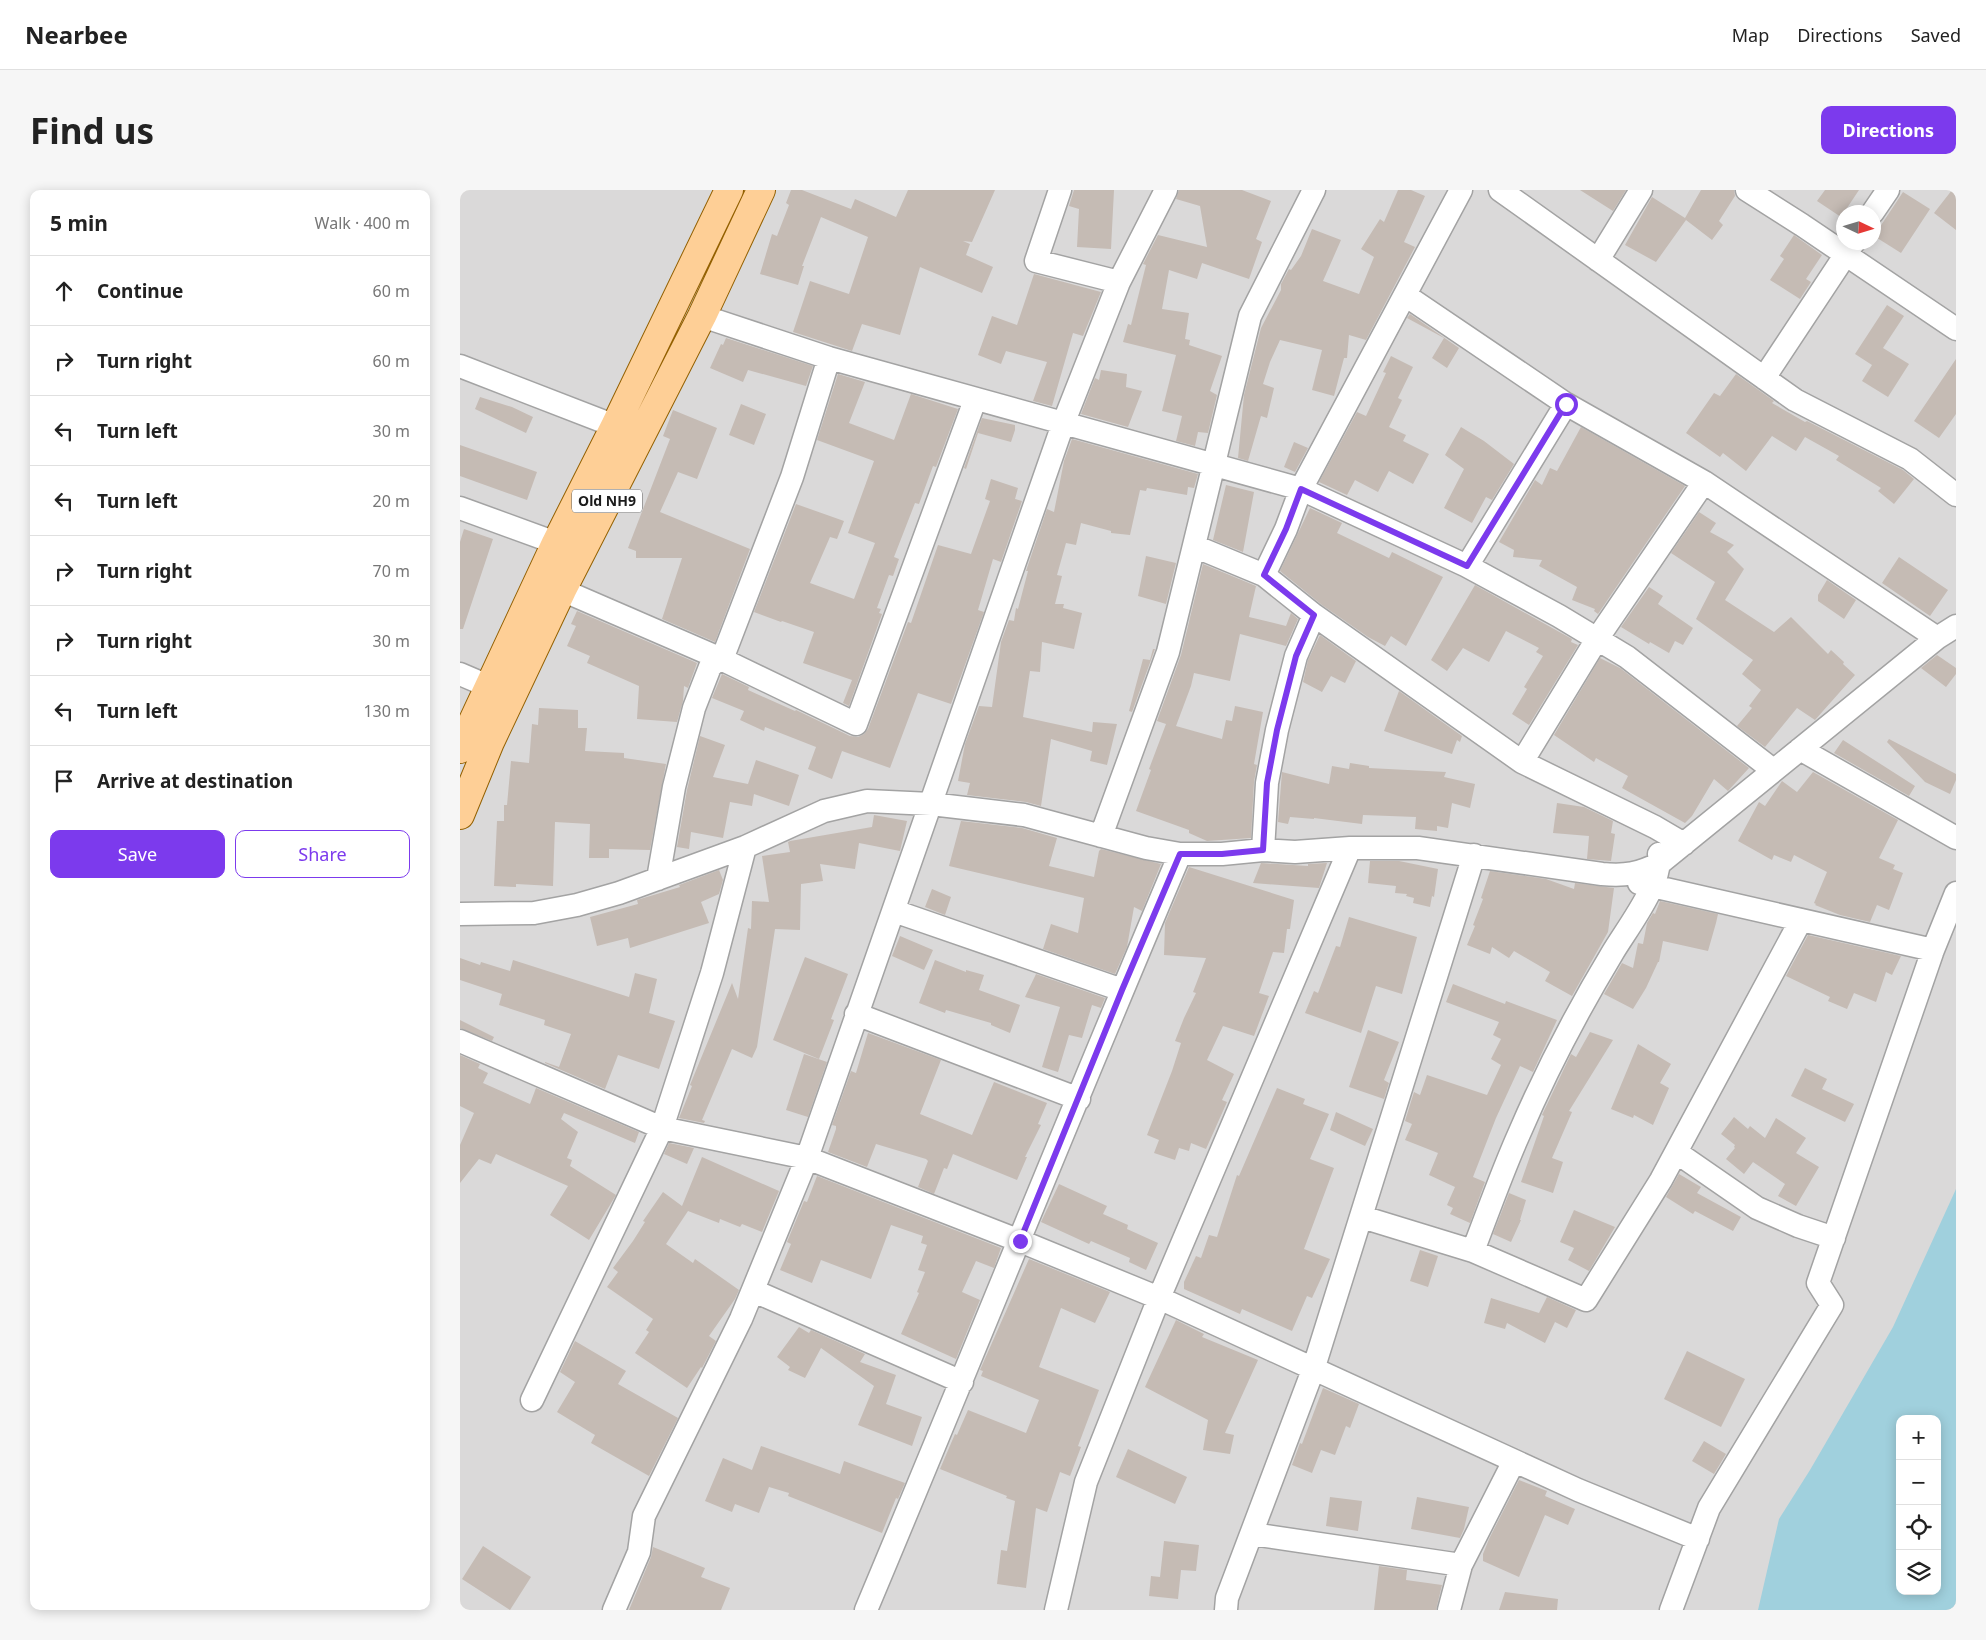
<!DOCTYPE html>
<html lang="en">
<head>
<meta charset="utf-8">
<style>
	:root { --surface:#fff; --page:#f6f6f6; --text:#222; --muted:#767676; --line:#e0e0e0; --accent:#7c3aed }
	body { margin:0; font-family:"Noto Sans",sans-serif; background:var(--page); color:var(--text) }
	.controls { position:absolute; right:15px; bottom:15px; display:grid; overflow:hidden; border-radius:10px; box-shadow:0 2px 12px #0003 }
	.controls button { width:45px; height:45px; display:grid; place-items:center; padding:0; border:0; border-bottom:1px solid var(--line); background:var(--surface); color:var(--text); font:25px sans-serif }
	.compass { position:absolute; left:1376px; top:15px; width:45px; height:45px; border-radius:50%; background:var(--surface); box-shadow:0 2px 12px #0003; rotate:94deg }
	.stop { position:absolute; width:15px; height:15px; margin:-11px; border:4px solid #7c3aed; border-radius:50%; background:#fff }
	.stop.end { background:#7c3aed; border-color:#fff; box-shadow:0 1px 5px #0008 }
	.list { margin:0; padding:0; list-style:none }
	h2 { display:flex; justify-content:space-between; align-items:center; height:65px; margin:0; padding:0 20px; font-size:21px }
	h2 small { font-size:16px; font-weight:400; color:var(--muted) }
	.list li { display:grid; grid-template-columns:32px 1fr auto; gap:15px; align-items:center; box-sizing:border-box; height:70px; padding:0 20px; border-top:1px solid var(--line) }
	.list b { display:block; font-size:19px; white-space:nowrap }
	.list em { font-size:16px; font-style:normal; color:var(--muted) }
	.actions { display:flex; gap:10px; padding:15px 20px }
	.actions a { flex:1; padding:11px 0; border:1px solid var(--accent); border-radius:10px; text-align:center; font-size:18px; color:var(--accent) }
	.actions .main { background:var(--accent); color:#fff }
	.icon { flex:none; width:28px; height:28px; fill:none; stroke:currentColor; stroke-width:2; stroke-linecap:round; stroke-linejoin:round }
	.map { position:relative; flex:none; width:1496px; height:1420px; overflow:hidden; border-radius:10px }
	header { display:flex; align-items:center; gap:30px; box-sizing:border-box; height:70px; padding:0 25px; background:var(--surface); border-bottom:1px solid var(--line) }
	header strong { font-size:24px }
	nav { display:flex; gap:28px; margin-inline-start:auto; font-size:18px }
	.intro { display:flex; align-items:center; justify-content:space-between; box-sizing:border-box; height:120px; padding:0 30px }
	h1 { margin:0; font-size:35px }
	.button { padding:12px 22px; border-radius:10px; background:var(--accent); color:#fff; font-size:18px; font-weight:700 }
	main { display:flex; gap:30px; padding:0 30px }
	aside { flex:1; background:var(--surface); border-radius:10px; box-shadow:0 2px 12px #0003 }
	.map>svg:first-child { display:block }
	.residential { fill:#dad9d9; fill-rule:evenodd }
	.water { fill:#a0d0dd; fill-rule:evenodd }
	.building { fill:#c5bbb4 }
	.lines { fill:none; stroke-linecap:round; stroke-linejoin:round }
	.minor-casing { stroke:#a3a3a3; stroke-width:25 }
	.primary-casing { stroke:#936000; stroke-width:30 }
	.minor { stroke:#fff; stroke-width:22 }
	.primary { stroke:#fecf96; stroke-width:28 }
	.route { stroke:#7c3aed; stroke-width:6 }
	.labels { text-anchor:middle; stroke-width:4; stroke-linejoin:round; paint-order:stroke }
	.shield { fill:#fff; stroke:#606060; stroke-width:1 }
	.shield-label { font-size:14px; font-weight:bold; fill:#1c1c1c }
</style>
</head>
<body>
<header>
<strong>Nearbee</strong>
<nav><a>Map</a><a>Directions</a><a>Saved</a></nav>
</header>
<div class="intro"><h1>Find us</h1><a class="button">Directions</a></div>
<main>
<aside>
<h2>5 min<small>Walk · 400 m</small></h2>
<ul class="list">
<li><svg class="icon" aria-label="ahead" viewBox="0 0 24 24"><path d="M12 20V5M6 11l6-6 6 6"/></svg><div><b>Continue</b></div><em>60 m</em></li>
<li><svg class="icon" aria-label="right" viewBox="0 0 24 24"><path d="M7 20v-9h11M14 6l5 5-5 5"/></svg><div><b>Turn right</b></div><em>60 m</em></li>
<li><svg class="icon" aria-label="left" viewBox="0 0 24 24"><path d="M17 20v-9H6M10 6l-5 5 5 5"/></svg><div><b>Turn left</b></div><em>30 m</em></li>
<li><svg class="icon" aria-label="left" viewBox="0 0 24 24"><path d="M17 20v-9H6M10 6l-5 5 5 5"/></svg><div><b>Turn left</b></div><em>20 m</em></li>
<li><svg class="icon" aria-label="right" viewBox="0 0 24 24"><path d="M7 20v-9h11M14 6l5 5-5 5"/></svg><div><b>Turn right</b></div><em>70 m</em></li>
<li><svg class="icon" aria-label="right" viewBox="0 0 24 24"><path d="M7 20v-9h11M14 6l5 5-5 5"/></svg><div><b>Turn right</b></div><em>30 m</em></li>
<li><svg class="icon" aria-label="left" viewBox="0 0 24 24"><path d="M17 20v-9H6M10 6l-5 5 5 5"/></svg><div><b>Turn left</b></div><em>130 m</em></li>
<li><svg class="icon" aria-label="arrive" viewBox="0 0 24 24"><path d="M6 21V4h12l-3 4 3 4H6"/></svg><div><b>Arrive at destination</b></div></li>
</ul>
<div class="actions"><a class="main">Save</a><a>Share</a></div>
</aside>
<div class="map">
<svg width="1496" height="1420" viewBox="0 0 1496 1420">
	<rect width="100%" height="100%" fill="#eee9e1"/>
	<path class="residential" d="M0 0H1496V1420H0ZM1384 22H1414V52H1384ZM1440 1229H1477V1401H1440Z"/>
	<path class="water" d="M1496 999V1420H1298L1319 1329 1350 1280 1433 1137ZM1440 1229H1477V1401H1440Z"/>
	<path class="building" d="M331 0H342L391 19 395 9 436 27 448 0H535L512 52 503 51 510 54 506 65 533 77 522 103 460 77 440 145 402 134 392 161 333 142 350 91 389 104 408 47 361 27 342 76H344L338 95 300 84 312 44 317 46 329 15 326 13Z
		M614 0H654L651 59 617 57 619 19 609 16Z
		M719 0H782L811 11 796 49 802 52 789 89 742 73 737 89 709 80 702 119 729 123 725 149 730 150 729 155 762 166 750 201 757 205 748 243 738 242 735 256 716 251 722 226 702 221 716 165 663 152 668 134 671 135 686 75 683 74 698 45 747 57 740 16 716 9Z
		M938 0H951L965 6 944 52 955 57 906 150 889 145 887 168H884L874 206 852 200 862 160 820 150 810 172 803 194 814 198 807 228 801 226 788 271 778 268 784 205 801 138 821 100V94L829 79 831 80 841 66 852 39 881 50 863 91 899 104 914 67 901 59 920 29 924 32Z
		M1120 0H1166L1153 21Z
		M1241 0H1274L1275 6 1259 31 1263 35 1252 50 1226 30 1196 72 1165 55 1192 7 1225 28Z
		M1365 0H1399L1381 27 1357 11Z
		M1492 0H1496V40L1474 23Z
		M1443 2 1470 19 1441 63 1414 46Z
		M1334 45 1362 65 1346 89 1351 92 1340 109 1310 90 1324 69 1320 66Z
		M574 84 641 102 623 146 613 143 592 216 573 211 587 172 546 161 541 174 518 165 532 126 557 135Z
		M1427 115 1444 126 1423 158 1449 174 1428 207 1402 191 1412 175 1395 164Z
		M950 124 999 158 987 178 972 168 984 148 947 128Z
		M266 148 353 176 346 196 288 180 283 192 250 178 261 154 263 155Z
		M931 166 953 177 938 208 942 210 929 237 946 245 943 251 969 264 953 294 929 281 918 302 895 290 887 305 859 292 897 222 906 226 926 183 923 182Z
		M1496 169V224L1479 248 1454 231Z
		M641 180 667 184 666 197 682 201 668 237 621 224 635 188 639 190Z
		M378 184 405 192 389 233 434 250 451 204 498 219 476 277 473 276 459 314 455 313 434 367 439 369 433 386 429 385 417 418 421 419 419 423 422 424 389 516 383 513 392 490 343 473 354 442 322 431 321 432 294 422 336 314 384 331 377 349 370 347 350 393 394 409 415 353 388 343 414 271 357 250Z
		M1276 184 1314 211 1312 213 1345 232 1347 231 1443 280 1454 289 1434 314 1418 301 1421 298 1376 270 1379 266 1345 247 1336 261 1312 246 1286 281 1263 263 1260 267 1226 243 1254 203 1260 206Z
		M20 207 52 217 73 227 66 243 15 219Z
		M281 214 306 224 294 255 269 245Z
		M213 220 257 238 237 289 218 282 200 322 290 359 255 452 202 429 222 368H176V361L168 358 210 249 203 246Z
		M522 228 555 235V240L551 252 518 243 506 279 504 278Z
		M1001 237 1024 251 1054 274 1032 310 1026 307 1012 333 984 318 1004 279 985 265Z
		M1121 237 1225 296 1138 424 1134 421 1135 419 1112 410 1117 397 1079 376 1082 370 1053 367 1054 360 1039 352 1075 290 1082 295 1090 278 1097 281Z
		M612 249 738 284 734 298 728 297 727 305 687 298 686 301 680 300 670 345 651 343V341L621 333 616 355 606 353 597 385 602 386 595 414H604L603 418 622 423 614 459 582 452 580 482 570 481 563 527 632 542 633 532 657 534 647 575 630 571 632 561 591 549 581 616 566 612 507 605 510 593 498 591 505 554 519 516 532 517 541 452 549 430 554 431 556 418 558 419 568 381H566L587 319 594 322 604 271Z
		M834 252 848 258 835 282 824 277Z
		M0 255 77 282 67 310 0 286Z
		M531 289 558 298 555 309 562 311 541 372 533 369 518 420 524 422 491 514 458 503 430 578 382 561 372 589 348 579 356 557 305 537 304 541 280 530 284 521 252 508 262 484 289 497 288 500 335 521 336 520 390 546 398 547 404 544 408 539 448 432 451 433 478 355 511 364 530 311 525 309Z
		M766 295 794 302 783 362 753 350Z
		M850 318 882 333 877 343 929 368 932 362 983 387 946 456 931 446 925 456 908 447 862 415 820 381Z
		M1239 322 1256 333 1250 342 1274 355 1267 362 1284 379 1265 410 1314 442 1331 427 1368 464 1371 460 1384 472 1383 474 1395 485 1355 530 1337 518 1305 557 1277 536 1292 518 1289 516 1301 500 1282 484 1293 470 1236 429 1255 392 1211 363Z
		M4 339 33 349 3 439H0V352Z
		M686 366 716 373 706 414 678 406Z
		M1439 367 1488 400 1470 426 1422 393Z
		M743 374 796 396 789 427 826 436 831 423 838 429 826 456 780 444 770 491 734 483 731 496 716 536 762 549 766 530 772 531 775 516 803 522 794 574 797 575 794 592 791 648 747 651 729 643V640L676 621 691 580 689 579 706 534 697 531 721 465Z
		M1367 390 1396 410 1384 429 1358 411V405Z
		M1015 395 1112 449 1111 452 1118 455 1069 535 1052 524 1067 499 1064 497 1083 466 1076 462 1079 458 1046 441 1029 472 1003 458 987 481 971 470Z
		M1189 397 1203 406 1198 414 1233 438 1223 455 1215 451 1209 463 1190 452 1189 454 1161 437Z
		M117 421 237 473 228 498 224 496 223 511 217 532 177 529 179 496 127 473 130 466 107 456 116 436 111 434Z
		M860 445 896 471 885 493 871 486 862 502 843 492 848 470Z
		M693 459H695L672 522 669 521 683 469 690 470Z
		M1477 465 1496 478V484L1486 497 1461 478Z
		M1140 468 1160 478 1289 578 1268 601 1254 589 1232 626 1225 633 1162 598 1168 586 1136 568 1134 572 1094 545Z
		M939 501 1002 546 1000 552 997 550 992 564 924 541Z
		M79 518 118 520V538H127L125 561 164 563V568L206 574 190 660 149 659V668H129L130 634 95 632 93 696 56 694V697L34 696 37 631H44V615H47L51 571 69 573 72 534 78 535Z
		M240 546 265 555 253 587 288 594 296 570 339 585 329 616 294 604 292 616 270 612 263 648 231 642 229 659 217 657 227 600Z
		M1429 549 1496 584V590L1490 604 1465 592 1427 552Z
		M1383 550 1455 596 1449 606 1374 563Z
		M890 573 909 576V578L986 582 984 587 1015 594 1010 618 992 613 988 638 977 636V641L955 639 956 627 903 625 902 634 854 628V629L830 627 828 634 818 632 822 582 869 594 872 576 889 579Z
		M1353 582 1438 630 1419 668 1435 675 1433 679 1443 683 1429 720 1417 715 1410 732 1380 725 1355 715 1356 714 1354 713 1367 682 1334 665 1331 672 1314 665 1312 670 1278 651 1299 612 1305 616 1322 591 1337 602Z
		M1097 613 1124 617 1153 631 1151 643 1155 644 1151 671 1127 669 1129 646 1093 643Z
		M414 625 447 631 440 661 399 653 395 679 360 674 363 691 341 694 340 740 315 739 297 857 292 868 272 859 242 930 245 931 244 933 219 928 232 896 230 895 272 793 278 809 288 738 291 739 292 711 309 712 302 666 330 662 328 652 330 651 412 637Z
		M501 631 562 638 597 648 589 676 634 687 639 661 641 659 701 674 682 721 674 717 667 757 655 784 583 759 591 734 618 743 624 708 489 676Z
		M910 671H939L978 679 974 707 972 706 970 717 953 713 954 708 946 706 947 704 935 703 936 696 908 693Z
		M801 673 848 676V674L867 673 859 698 793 693Z
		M729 677 834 710 830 739H827L824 763 813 762 799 803 809 806 794 846 763 836 747 870 774 884 762 910 767 912 746 959 731 953 729 961 719 958 715 970 694 963 699 950 687 945 712 881 721 853 715 851 724 828 736 803 733 802 746 768 704 765 705 733Z
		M259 680 263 690 259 704 241 712 249 733 170 758 168 748 137 756 130 727 178 714 177 710 220 697 219 695Z
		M1030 681 1086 689 1114 699 1115 693 1154 698 1148 742 1112 806 1085 791 1090 782 1054 761 1049 768 1032 757 1030 764 1007 755 1015 736 1013 735 1023 709 1021 708Z
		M472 699 491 707 485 725 465 717Z
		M1200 711 1258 724 1256 733 1248 761 1203 751 1199 772H1198L1186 798 1173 819 1144 804 1162 773 1173 778 1178 753 1183 754 1187 733 1193 723 1195 724Z
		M889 727 957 747 942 804 916 796 901 843 845 823 854 801 858 803 876 756 880 757Z
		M1348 745 1441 766 1432 785 1426 782 1416 812 1394 803 1387 819 1368 811 1370 807 1326 786Z
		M440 746 473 760 464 780 432 766Z
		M345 767 388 784 371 829 374 830 359 869 313 850Z
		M0 768 20 775 21 772 50 781 53 770 169 807 175 783 197 789 189 823 215 831 199 879 158 865 145 899 85 873V872L99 877 111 844 84 835 85 830 39 815 42 804 0 790Z
		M475 770 506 782V780L524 785 519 800 560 815 550 843 531 835V833L486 820 485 823 459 813Z
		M576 784 645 808 641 818 632 815 622 848 609 845 598 882 582 877 600 817 565 807Z
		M993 794 1045 814 1046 811 1097 830 1073 882 1060 876 1036 928 1013 987 1025 992 1010 1033 990 1024 993 1018 987 1015 995 997 969 985 978 963 945 950 952 934 945 931 954 902 960 905 967 885 1027 905 1041 875 1031 869 1041 849 1033 845 1039 832 986 812Z
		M0 830 34 847 32 851 0 838Z
		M908 840 939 852 924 890 929 893 924 909 889 897Z
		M1130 842 1153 850 1109 921 1112 922 1092 968 1103 972 1093 1003 1061 992 1084 926 1082 925 1111 864 1116 867Z
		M408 843 481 870 460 924 512 945 534 892 587 913 578 934 581 935 565 967H567L557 990 493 964 487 979 484 978 474 1004 458 997 468 971 466 969 416 954 407 977 368 962 376 939V936L372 935 391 881 396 883Z
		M1178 854 1211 874 1200 893 1209 898 1193 935 1174 925 1173 928 1151 919Z
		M344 864 367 872 348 927 326 920Z
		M0 865 20 874 18 878 28 883 23 893 70 914 76 898 179 942 175 953 104 923 101 929 118 942 107 968 112 970 110 976 156 1005 129 1050 90 1025 108 996 36 964 31 974 19 969 0 993V955L14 923 0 916Z
		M1345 878 1367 889 1362 899 1394 914 1385 932 1331 906Z
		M817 898 845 909 843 914 869 924 850 969 874 978 844 1059 870 1069 852 1108 847 1106 832 1141 782 1119 780 1124 724 1099V1092L736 1066 741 1068 749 1045 757 1047 777 985 779 986Z
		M876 922 913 939 905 956 870 940Z
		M1274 927 1288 939 1290 936 1305 948 1316 928 1346 948 1336 963 1359 977 1336 1016 1318 1006 1325 994 1293 972 1284 984 1266 969 1275 958 1274 957 1275 955 1261 944Z
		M209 953 234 958 227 974 204 964Z
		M242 967 319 1001 302 1042 282 1034 280 1037 260 1029 259 1033 228 1021 206 1054 233 1073 235 1069 279 1100 275 1109 249 1146 256 1151 242 1178 241 1177 227 1198 175 1163 189 1142 186 1140 193 1129 147 1097 158 1082 153 1078 173 1051 185 1032 183 1031 203 1002 222 1016Z
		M1219 984 1241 997 1237 1003 1281 1027 1273 1041 1235 1021 1233 1024 1206 1007Z
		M357 986 541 1058 534 1078 516 1071 502 1102 520 1110 496 1169 441 1144 459 1103 457 1102 465 1082 458 1080 467 1055 461 1053 463 1046 431 1035 411 1089 361 1070 352 1093 320 1080 331 1054 327 1052 344 1011 347 1012Z
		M599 994 647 1016 643 1024 668 1035 667 1039 698 1053 686 1080 669 1072 670 1068 631 1051 629 1054 581 1032Z
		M1049 1003 1066 1010 1060 1030H1061L1051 1052 1033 1044Z
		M1114 1020 1155 1037 1129 1081 1108 1070 1114 1058 1100 1052Z
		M960 1060 978 1066 968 1097 950 1091Z
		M569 1069 650 1102 635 1133 601 1118 579 1177 639 1200 618 1256 621 1257 610 1286 600 1282 587 1322 576 1318 566 1398 537 1394 541 1360 547 1361 555 1311 546 1308 547 1306 480 1279 495 1244 497 1245 508 1220 566 1243 579 1210 521 1186 523 1181 520 1180Z
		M1087 1107 1116 1120 1107 1138 1095 1132 1085 1153 1047 1133 1045 1139 1024 1133 1031 1108 1079 1123Z
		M716 1130 744 1144 742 1147 798 1170 765 1243 774 1245 770 1264 743 1260 748 1230 685 1197Z
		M339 1137 349 1143 351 1140 405 1164 400 1172 436 1185 426 1214 462 1227 452 1256 398 1235 414 1196 361 1158 345 1188 328 1180 330 1177 317 1167Z
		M115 1151 166 1181 158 1194 218 1228 189 1286 131 1253 135 1245 97 1222 115 1192 100 1182Z
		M1227 1161 1285 1189 1261 1237 1204 1209Z
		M863 1198 899 1214 890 1238 886 1236 875 1265 861 1260 852 1283 832 1275 840 1253 842 1254Z
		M1244 1251 1266 1264 1254 1284 1232 1271Z
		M301 1256 380 1284 384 1271 445 1293 438 1309 436 1308 422 1343 328 1306 329 1303 309 1297 299 1323 275 1314 272 1322 245 1311 263 1268 292 1280Z
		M668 1259 727 1287 715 1314 656 1287Z
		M1059 1290 1087 1301 1085 1306 1115 1319 1108 1335 1085 1325 1059 1387 1023 1371V1364L1029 1349Z
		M870 1307 902 1311 898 1341 866 1336Z
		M957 1307 1009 1317 1004 1339 1000 1348 951 1339Z
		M704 1351 739 1355 736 1381 721 1380 718 1409 689 1406 691 1386 700 1387Z
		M23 1356 71 1387 50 1420 2 1389Z
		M193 1357 245 1378 241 1387 270 1398 261 1420H169L191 1367Z
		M919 1376 947 1380 946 1390 982 1395 976 1420H914Z
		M1045 1402 1098 1409 1097 1420H1039Z"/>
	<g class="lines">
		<g class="minor-casing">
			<path id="minor" d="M600 0 576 71 659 92
				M1040 0 1335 210 1450 269 1496 305
				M1287 0 1342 35 1496 139
				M1413 22 1428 0
				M1138 70 1181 0
				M945 105 1106 214 1244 292 1477 448
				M242 126 369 168 841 299 1007 376 1099 426 1167 467 1313 580
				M0 176 155 236
				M1304 188 1394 52
				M0 318 96 353
				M734 356 804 385
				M1007 376 1106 214
				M102 400 259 468 396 534 515 210
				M854 425 1062 572
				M0 484 28 496
				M1340 559 1496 648
				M641 646 708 462 790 126 854 0
				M1224 654 1195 637 1062 572 1137 449 1244 292
				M803 660 807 593 817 540 836 466 854 425 804 385 826 339 841 299 1001 0
				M198 689 214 597 234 518 250 477 264 464 332 287 369 168
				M1179 693 1473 760
				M434 721 662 800
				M0 724 74 723 117 715 159 703 285 657 364 621 407 611 471 614 564 625 686 658 720 664H762L803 660 835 662 890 658H958L1142 684C1166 686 1178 684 1200 673L1477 448 1496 436
				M396 824 619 909
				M0 851 202 938 347 968 560 1051 699 1108 1118 1300 1238 1349
				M1216 962 1297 1018 1338 1036 1374 1048
				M902 1027 1013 1061 1126 1110 1201 990 1341 730
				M1013 1061C1028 1022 1042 982 1059 944 1086 881 1118 820 1153 762 1168 737 1203 692 1199 664
				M294 1101 502 1192
				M72 1210 202 938 252 783 285 657
				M792 1344 1001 1375 1054 1271
				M154 1420 179 1362 184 1326 281 1129 347 968 603 234 659 92 706 0
				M406 1420C512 1168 613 915 720 664
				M596 1420 626 1292 699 1108 890 658
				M766 1420 767 1408 853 1180 1014 665
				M989 1420 1001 1375
				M1211 1420 1249 1318 1372 1115 1358 1093 1473 760 1496 703"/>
		</g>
		<g class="primary-casing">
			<path id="primary" d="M0 559 96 353 155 236 269 0
				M0 625 30 552 102 400 242 126 301 0"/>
		</g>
		<use href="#minor" class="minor"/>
		<use href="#primary" class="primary"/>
	</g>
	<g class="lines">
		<path class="route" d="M560 1051 662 800 720 664H762L803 660 807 593 817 540 836 466 854 425 804 385 826 339 841 299 1007 376 1106 214"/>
	</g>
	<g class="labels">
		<rect class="shield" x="112" y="299.5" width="70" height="23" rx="4"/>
		<g class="shield-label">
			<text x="147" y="316">Old NH9</text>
		</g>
	</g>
</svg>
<div class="controls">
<button>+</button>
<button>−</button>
<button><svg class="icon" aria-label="locate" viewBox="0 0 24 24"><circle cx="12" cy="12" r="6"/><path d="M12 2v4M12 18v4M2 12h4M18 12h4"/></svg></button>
<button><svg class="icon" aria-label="layers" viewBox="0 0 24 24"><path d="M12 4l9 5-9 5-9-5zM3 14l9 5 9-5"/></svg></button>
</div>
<svg class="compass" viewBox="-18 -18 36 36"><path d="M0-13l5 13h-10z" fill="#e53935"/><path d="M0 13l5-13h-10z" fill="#767676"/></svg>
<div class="stop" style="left:1106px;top:214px"></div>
<div class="stop end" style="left:560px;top:1051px"></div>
</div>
</main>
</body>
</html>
